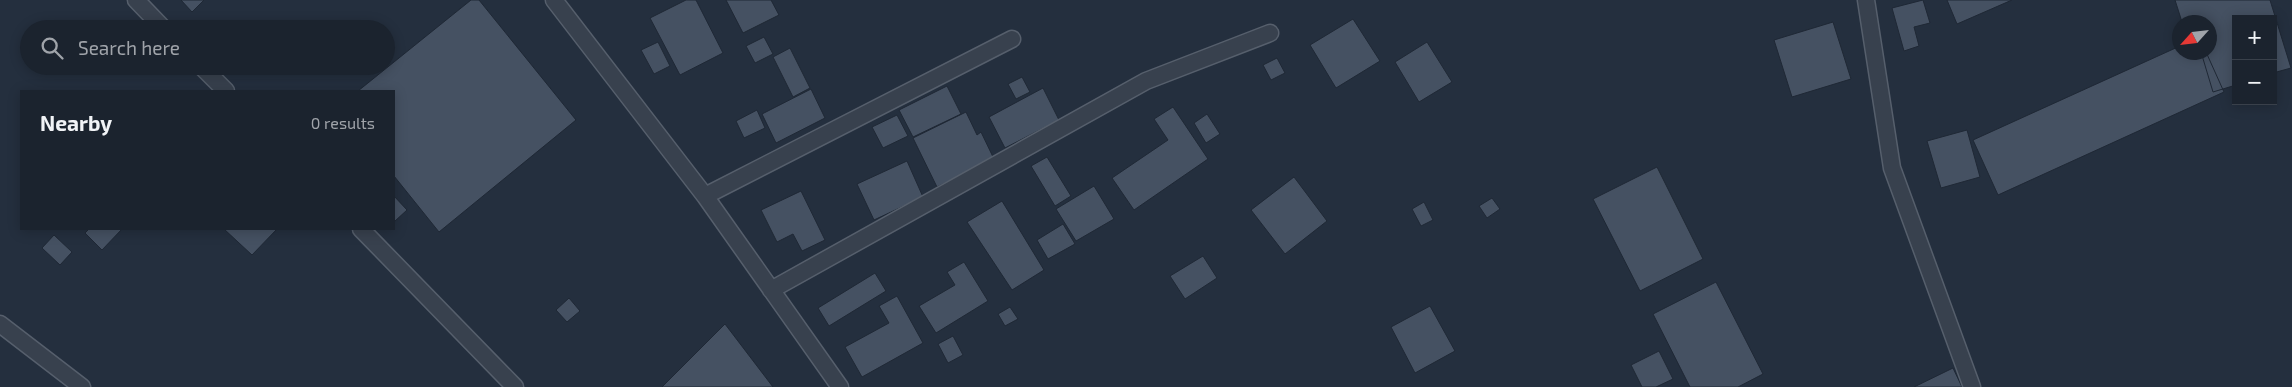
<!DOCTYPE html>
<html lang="en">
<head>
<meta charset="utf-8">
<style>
	:root { --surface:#1b232e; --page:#242b36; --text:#f1f3f6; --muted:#a0a4aa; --line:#39404a }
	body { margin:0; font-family:"Exo 2",sans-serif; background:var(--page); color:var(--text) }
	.controls { position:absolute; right:15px; top:15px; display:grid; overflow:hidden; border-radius:0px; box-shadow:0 2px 12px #0003 }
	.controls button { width:45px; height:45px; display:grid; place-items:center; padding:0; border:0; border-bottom:1px solid var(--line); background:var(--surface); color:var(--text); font:25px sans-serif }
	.compass { position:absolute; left:2172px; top:15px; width:45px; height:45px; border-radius:50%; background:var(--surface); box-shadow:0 2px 12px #0003; rotate:243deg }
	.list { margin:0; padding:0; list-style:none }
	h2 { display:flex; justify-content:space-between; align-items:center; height:65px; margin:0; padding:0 20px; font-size:21px }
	h2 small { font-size:16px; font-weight:400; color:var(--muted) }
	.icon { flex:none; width:28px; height:28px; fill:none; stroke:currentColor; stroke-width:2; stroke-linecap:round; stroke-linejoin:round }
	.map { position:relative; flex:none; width:2292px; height:387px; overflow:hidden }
	.search { position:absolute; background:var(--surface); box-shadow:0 2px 12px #0003; left:20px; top:20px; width:375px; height:55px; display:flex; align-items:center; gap:12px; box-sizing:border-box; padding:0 18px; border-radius:28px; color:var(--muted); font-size:19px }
	.panel { position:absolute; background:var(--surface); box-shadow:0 2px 12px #0003; left:20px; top:90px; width:375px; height:140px; border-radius:0px }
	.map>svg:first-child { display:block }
	.building { fill:#455162; stroke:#1f2835 }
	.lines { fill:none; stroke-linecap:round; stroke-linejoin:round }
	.service-casing { stroke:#565f6c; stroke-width:19 }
	.service { stroke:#38414e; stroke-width:16 }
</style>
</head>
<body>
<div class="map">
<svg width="2292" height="387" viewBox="0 0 2292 387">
	<rect width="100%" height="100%" fill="#242f3e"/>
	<path class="building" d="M181 0H204L192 12Z
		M471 0H479L576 120 439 232 394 176V91H358Z
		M686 0H696L723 53 680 75 650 18Z
		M726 0H771L779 15 743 33Z
		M1923 0 1930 23 1914 27 1919 46 1904 51 1892 8Z
		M1947 0H2012L1957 24Z
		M2175 0H2270L2291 68 2273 73V19H2236V85L2213 92 2201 52H2210V22H2182Z
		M1353 19 1380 61 1336 88 1310 45Z
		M1833 22 1851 79 1792 97 1774 40Z
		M764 37 773 54 755 63 746 46Z
		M658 42 670 66 654 74 641 50Z
		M1427 42 1452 82 1419 102 1395 62Z
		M2180 46V52H2206L2224 92 1998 195 1973 140Z
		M790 48 810 88 793 97 773 57Z
		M1277 58 1285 73 1271 80 1263 65Z
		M1022 77 1030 92 1016 99 1008 84Z
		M947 86 961 114 913 137 899 110Z
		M1043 88 1059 120 1005 148 989 117Z
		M811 89 825 118 776 143 762 114Z
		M1173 107 1208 159 1134 210 1112 178 1168 140 1154 119Z
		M757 110 765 128 744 138 736 121Z
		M966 112 977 135 981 132 994 159 937 187 913 138Z
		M1207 114 1220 134 1206 143 1194 123Z
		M897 115 908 136 883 148 872 127Z
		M1967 130 1980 177 1941 188 1927 141Z
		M1047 157 1071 196 1055 206 1031 166Z
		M907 161 923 197 874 220 857 184Z
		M1657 167 1703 259 1640 291 1593 199Z
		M1294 177 1327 221 1285 254 1251 210Z
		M1094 186 1114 219 1076 241 1056 209Z
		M801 191 825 240 802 251 793 234 777 242 761 210Z
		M394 196 407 210 395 221 394 219Z
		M1492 198 1500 209 1487 218 1479 206Z
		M1002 201 1044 270 1012 290 967 222Z
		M1424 202 1433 220 1421 226 1412 209Z
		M1063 224 1075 244 1048 259 1037 240Z
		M89 229H122L102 250 85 233Z
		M224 229H277L252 255Z
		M54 235 72 252 60 265 42 248Z
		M1203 256 1217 278 1185 299 1170 276Z
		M964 262 988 301 936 333 919 306 955 285 947 272Z
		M875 273 886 291 829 326 818 308Z
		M1716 282 1763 374 1738 387H1690L1653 314Z
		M897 296 923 343 862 377 845 347 889 323 879 306Z
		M569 298 580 311 567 322 556 310Z
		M1430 306 1455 351 1415 373 1391 327Z
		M1010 307 1018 319 1005 326 998 314Z
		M725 324 773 387H662Z
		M953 336 963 355 948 363 938 344Z
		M1659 351 1673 379 1656 387H1642L1631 365Z
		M1953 368 1962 387H1914Z"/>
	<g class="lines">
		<g class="service-casing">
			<path id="service" d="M136 0 164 29
				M554 0 705 196 840 387
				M1866 0 1892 168 1972 387
				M201 66 226 91
				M705 196 1012 39
				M361 229 515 387
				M771 290 1146 81 1270 33
				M0 324 82 387"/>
		</g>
		<use href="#service" class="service"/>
	</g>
</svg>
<div class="controls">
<button>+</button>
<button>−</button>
</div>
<svg class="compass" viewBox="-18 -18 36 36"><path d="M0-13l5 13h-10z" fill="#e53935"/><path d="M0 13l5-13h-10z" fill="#a0a4aa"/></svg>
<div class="search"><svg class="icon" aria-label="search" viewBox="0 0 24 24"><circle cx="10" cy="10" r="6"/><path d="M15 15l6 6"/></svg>Search here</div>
<section class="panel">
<h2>Nearby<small>0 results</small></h2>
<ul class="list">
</ul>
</section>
</div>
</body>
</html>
